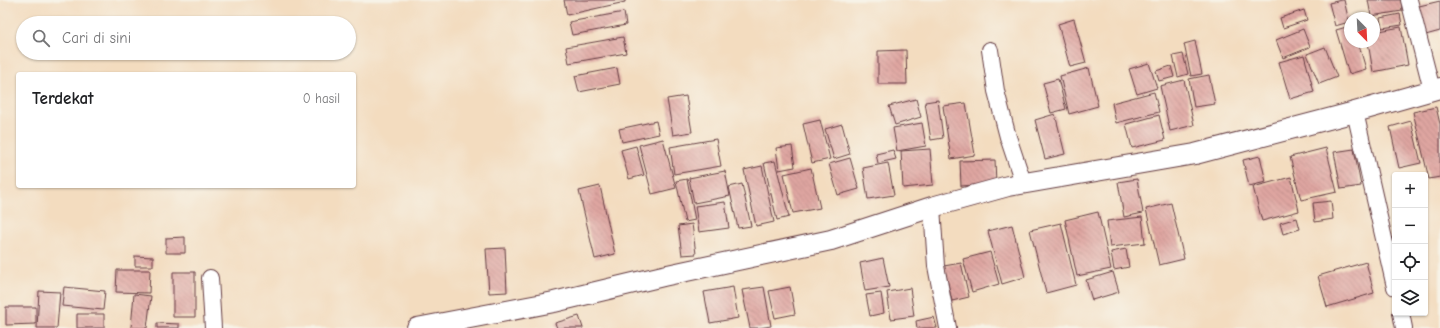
<!DOCTYPE html>
<html lang="id">
<head>
<meta charset="utf-8">
<style>
	:root { --surface:#fff; --page:#f2f2f2; --text:#202124; --muted:#757577; --line:#e0e0e0 }
	body { margin:0; font-family:"Comic Neue",sans-serif; background:var(--page); color:var(--text) }
	.controls { position:absolute; right:12px; bottom:12px; display:grid; overflow:hidden; border-radius:4px; box-shadow:0 1px 3px #0004 }
	.controls button { width:36px; height:36px; display:grid; place-items:center; padding:0; border:0; border-bottom:1px solid var(--line); background:var(--surface); color:var(--text); font:20px sans-serif }
	.compass { position:absolute; left:1344px; top:12px; width:36px; height:36px; border-radius:50%; background:var(--surface); box-shadow:0 1px 3px #0004; rotate:156deg }
	.list { margin:0; padding:0; list-style:none }
	h2 { display:flex; justify-content:space-between; align-items:center; height:52px; margin:0; padding:0 16px; font-size:17px }
	h2 small { font-size:13px; font-weight:400; color:var(--muted) }
	.icon { flex:none; width:22px; height:22px; fill:none; stroke:currentColor; stroke-width:2; stroke-linecap:round; stroke-linejoin:round }
	.map { position:relative; flex:none; width:1440px; height:328px; overflow:hidden }
	.search { position:absolute; background:var(--surface); box-shadow:0 1px 3px #0004; left:16px; top:16px; width:340px; height:44px; display:flex; align-items:center; gap:10px; box-sizing:border-box; padding:0 14px; border-radius:22px; color:var(--muted); font-size:15px }
	.panel { position:absolute; background:var(--surface); box-shadow:0 1px 3px #0004; left:16px; top:72px; width:340px; height:116px; border-radius:4px }
	.map>svg:first-child { display:block }
	.building { fill:url(#building-back-hatch) }
	.lines { fill:none; stroke-linecap:round; stroke-linejoin:round }
	.minor-casing { stroke:#633b41; stroke-width:18 }
	.tertiary-casing { stroke:#633b41; stroke-width:22 }
	.minor { stroke:#fff; stroke-width:16 }
	.tertiary { stroke:#fff; stroke-width:20 }
</style>
</head>
<body>
<div class="map">
<svg width="1440" height="328" viewBox="0 0 1440 328">
	<defs>
		<pattern id="building-back-hatch" width="6" height="6" patternUnits="userSpaceOnUse"><rect width="6" height="6" fill="#dfa6a1"/><path d="M-1 5l2 2M0 0l6 6M5-1l2 2" fill="none" stroke="#b78783"/></pattern>
	</defs>
	<rect width="100%" height="100%" fill="#f7f3e8"/>
	<filter id="ink" filterUnits="userSpaceOnUse"><feTurbulence type="fractalNoise" baseFrequency=".025" numOctaves="2"/><feDisplacementMap in="SourceGraphic" scale="8" xChannelSelector="R" yChannelSelector="G"/><feConvolveMatrix kernelMatrix="1 2 1 2 8 2 1 2 1" color-interpolation-filters="sRGB"/></filter>
	<filter id="wash" filterUnits="userSpaceOnUse"><feTurbulence type="fractalNoise" baseFrequency=".012" numOctaves="4" result="noise"/><feDisplacementMap in="SourceGraphic" scale="16" xChannelSelector="R" yChannelSelector="G"/><feGaussianBlur stdDeviation="0.9" result="paint"/><feColorMatrix in="noise" values="0 0 0 0 0 0 0 0 0 0 0 0 0 0 0 0 0 1.4 0 .05"/><feComposite in="paint" operator="in"/></filter>
	<g filter="url(#wash)">
		<rect width="100%" height="100%" fill="#f3dcbf"/>
		<g id="blocks">
			<path class="building" d="M564 0H625V2L567 15Z
				M1341 0H1344L1349 22 1335 26 1329 3Z
				M1368 0H1401L1402 11 1371 16Z
				M1440 1V31L1422 36 1415 7Z
				M1304 10 1307 20 1283 28 1280 18Z
				M624 12 626 25 572 35 569 22Z
				M1400 14 1402 25 1382 28 1380 18Z
				M1074 19 1086 63 1070 67 1058 24Z
				M1350 26V42H1358L1366 69 1349 74 1336 30Z
				M1401 27 1408 65 1373 72 1368 42H1374V32Z
				M1303 29 1310 47 1283 58 1276 40Z
				M623 37 626 53 569 63 566 47Z
				M1195 41 1202 74 1191 76 1184 44Z
				M1325 47 1337 77 1319 84 1307 54Z
				M906 50 907 84H878V51Z
				M1183 54 1188 74 1178 77 1173 56Z
				M1304 55 1314 92 1290 99 1279 62Z
				M1149 63 1157 88 1137 94 1129 69Z
				M1171 66 1174 77 1159 81 1156 71Z
				M617 68 620 84 579 92 575 76Z
				M1089 68 1098 106 1069 114 1060 76Z
				M1209 75 1215 104 1194 107 1189 79Z
				M1058 79 1066 109 1051 113 1043 83Z
				M1184 80 1194 125 1170 131 1160 86Z
				M1154 92 1159 112 1116 123 1112 103Z
				M686 96 692 132 673 135 667 99Z
				M916 99 921 117 895 125 889 106Z
				M938 100 943 138 931 140 925 102Z
				M966 103 975 155 951 159 943 106Z
				M1436 107 1440 124V177L1429 179 1413 112Z
				M1055 114 1065 154 1045 159 1035 120Z
				M1159 115 1165 140 1132 148 1126 124Z
				M820 120 830 159 812 163 803 124Z
				M656 121 659 134 622 142 619 129Z
				M1411 121 1421 163 1399 168 1390 127Z
				M922 123 926 146 897 151 893 128Z
				M842 124 850 154 834 159 825 129Z
				M663 139 676 188 652 194 639 145Z
				M716 139 721 166 674 174 670 147Z
				M636 146 644 175 629 179 621 150Z
				M792 146 795 167 779 170 776 148Z
				M1326 148 1337 192 1301 200 1290 157Z
				M930 149 933 185 903 188 901 151Z
				M1354 149 1361 186 1341 189 1334 152Z
				M893 150 896 159 878 163 876 154Z
				M1260 156 1266 182 1249 186 1243 160Z
				M850 158 859 189 838 195 829 164Z
				M995 160 996 184 961 186 960 161Z
				M775 161 789 217 777 220 764 163Z
				M888 163 894 195 868 199 863 168Z
				M762 166 774 222 756 226 744 170Z
				M811 168 820 208 793 213 784 174Z
				M725 171 730 196 694 203 689 178Z
				M1291 177 1299 211 1262 221 1253 187Z
				M687 179 695 220 685 222 676 181Z
				M1137 179 1143 213 1124 217 1118 182Z
				M742 184 751 226 738 228 729 187Z
				M600 186 615 254 595 259 579 191Z
				M1331 201 1333 219 1315 222 1313 203Z
				M725 202 729 228 699 232 695 206Z
				M1171 203 1184 259 1159 265 1146 209Z
				M1098 212 1111 269 1077 276 1065 220Z
				M1142 217 1145 243 1110 247 1107 221Z
				M1297 218 1300 229 1283 234 1280 223Z
				M1061 223 1076 285 1046 293 1030 230Z
				M692 224 696 254 682 255 678 226Z
				M1012 225 1025 277 1002 284 988 231Z
				M185 237V253H166V238Z
				M505 248 507 292 489 293 486 249Z
				M1126 249 1129 267 1114 270 1111 252Z
				M990 252 999 284 972 292 963 259Z
				M135 256 153 257V266H135Z
				M883 258 889 287 865 291 860 263Z
				M1366 262 1374 293 1327 307 1318 276Z
				M961 263 969 297 952 301 944 266Z
				M117 270H150L149 293 116 292Z
				M173 272H195V317H173Z
				M1113 272 1119 292 1092 300 1086 280Z
				M64 287 105 291 103 310 62 306Z
				M733 287 738 318 710 323 704 292Z
				M764 287 771 326 759 328H750L742 290Z
				M790 287 795 314 775 318 769 291Z
				M910 288 914 316 891 319 887 292Z
				M39 291 60 292 57 328H37Z
				M881 293 884 313 870 316 866 295Z
				M134 294 151 296 147 328H131Z
				M6 307H36V324L6 325Z
				M77 314H104V328H77Z
				M579 316 583 328H557L555 323Z
				M934 317 937 328H917L916 321Z
				M157 323 179 324V328H157Z"/>
		</g>
	</g>
	<g filter="url(#ink)">
		<use href="#blocks" fill-opacity="0" stroke="#633b41" stroke-width="1"/>
		<g class="lines">
			<g class="minor-casing">
				<path id="minor" d="M1409 0 1432 90
					M990 50 996 91 1008 137 1023 182
					M1355 112 1395 287
					M932 207 936 266 948 328
					M210 278 213 328
					M1401 313 1404 328"/>
			</g>
			<g class="tertiary-casing">
				<path id="tertiary" d="M417 328 554 302 663 276 831 240 932 207 1008 186 1195 154 1355 112 1440 88"/>
			</g>
			<use href="#minor" class="minor"/>
			<use href="#tertiary" class="tertiary"/>
		</g>
	</g>
</svg>
<div class="controls">
<button>+</button>
<button>−</button>
<button><svg class="icon" aria-label="locate" viewBox="0 0 24 24"><circle cx="12" cy="12" r="6"/><path d="M12 2v4M12 18v4M2 12h4M18 12h4"/></svg></button>
<button><svg class="icon" aria-label="layers" viewBox="0 0 24 24"><path d="M12 4l9 5-9 5-9-5zM3 14l9 5 9-5"/></svg></button>
</div>
<svg class="compass" viewBox="-18 -18 36 36"><path d="M0-13l5 13h-10z" fill="#e53935"/><path d="M0 13l5-13h-10z" fill="#757577"/></svg>
<div class="search"><svg class="icon" aria-label="search" viewBox="0 0 24 24"><circle cx="10" cy="10" r="6"/><path d="M15 15l6 6"/></svg>Cari di sini</div>
<section class="panel">
<h2>Terdekat<small>0 hasil</small></h2>
<ul class="list">
</ul>
</section>
</div>
</body>
</html>
